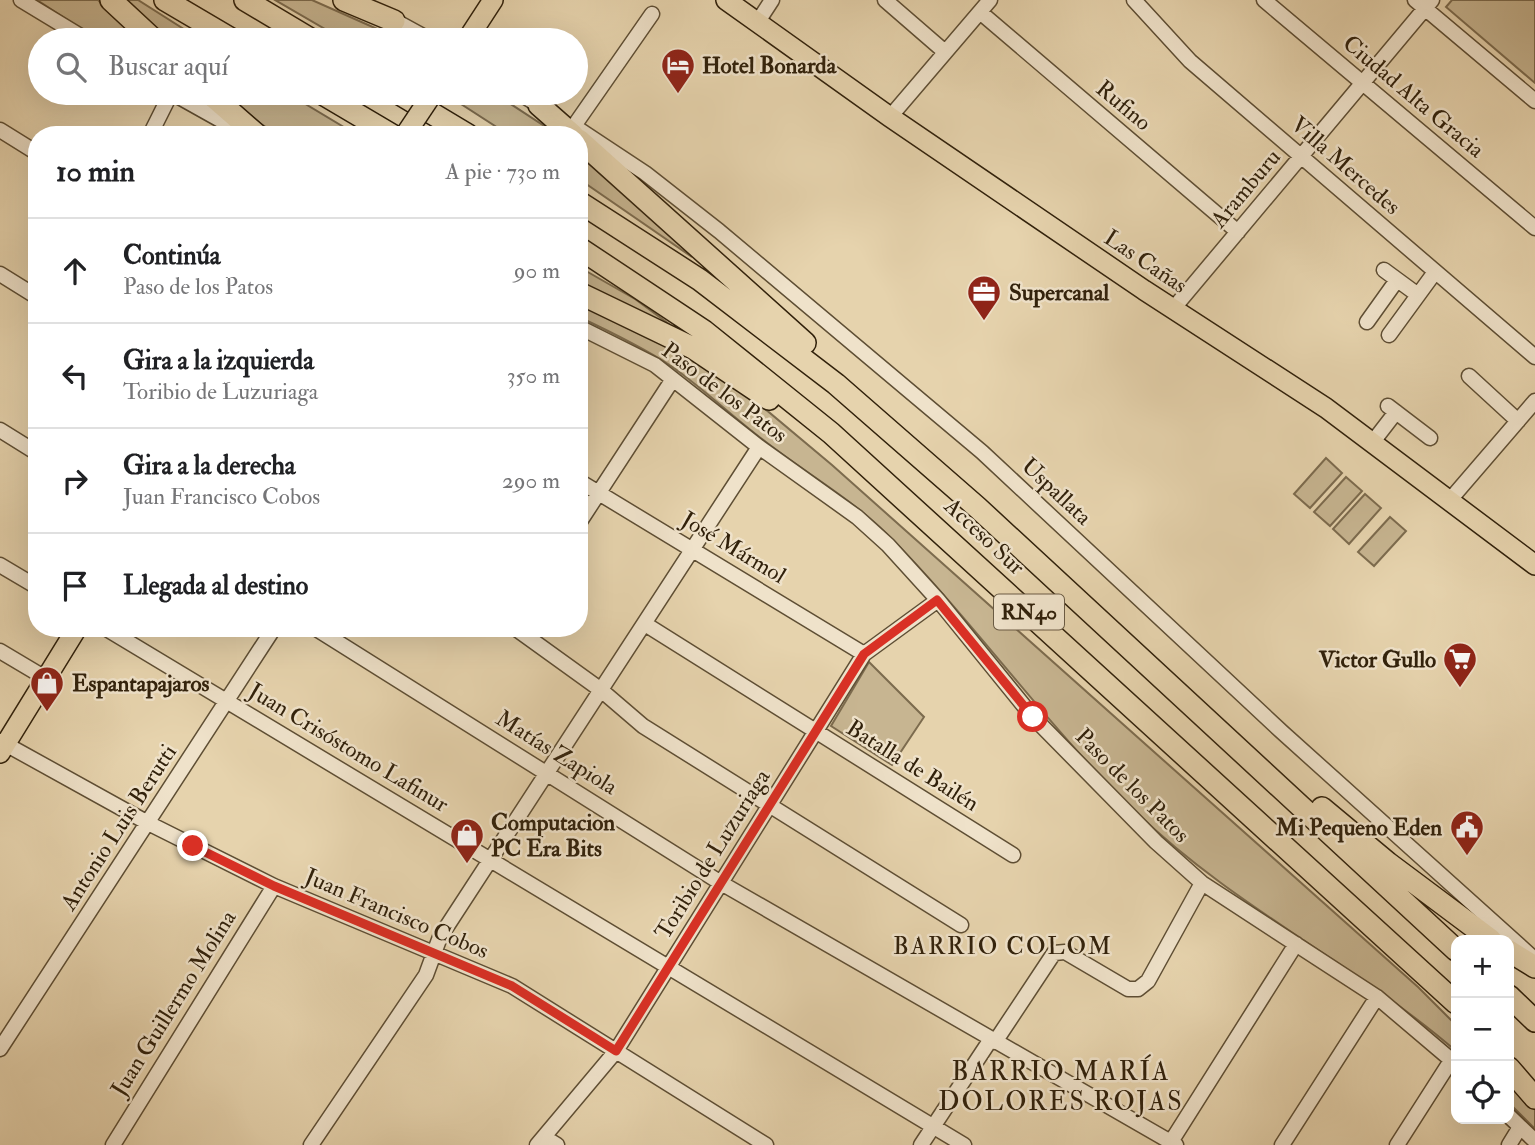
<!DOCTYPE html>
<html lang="es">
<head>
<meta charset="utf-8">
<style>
	:root { --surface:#fff; --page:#f2f2f2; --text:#202124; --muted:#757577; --line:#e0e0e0 }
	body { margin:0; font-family:"IM FELL Double Pica",serif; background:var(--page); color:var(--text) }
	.controls { position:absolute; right:21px; bottom:21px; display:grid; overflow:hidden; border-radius:14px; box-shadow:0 7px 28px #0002 }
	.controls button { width:63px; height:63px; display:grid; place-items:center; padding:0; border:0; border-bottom:2px solid var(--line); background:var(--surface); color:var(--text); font:35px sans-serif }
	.stop { position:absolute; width:21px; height:21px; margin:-16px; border:5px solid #d93025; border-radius:50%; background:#fff }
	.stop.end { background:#d93025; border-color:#fff; box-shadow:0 2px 7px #0008 }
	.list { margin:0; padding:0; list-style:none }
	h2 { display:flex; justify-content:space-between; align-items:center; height:91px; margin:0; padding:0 28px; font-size:30px }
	h2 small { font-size:23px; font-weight:400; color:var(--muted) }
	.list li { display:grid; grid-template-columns:46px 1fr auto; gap:21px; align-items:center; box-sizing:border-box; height:105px; padding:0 28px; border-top:2px solid var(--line) }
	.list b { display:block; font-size:26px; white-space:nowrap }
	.list p { margin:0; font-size:23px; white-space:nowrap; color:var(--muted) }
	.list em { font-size:23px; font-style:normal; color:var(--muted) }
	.icon { flex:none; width:38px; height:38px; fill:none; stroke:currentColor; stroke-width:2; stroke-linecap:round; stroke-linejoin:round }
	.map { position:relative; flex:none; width:1535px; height:1145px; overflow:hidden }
	.search { position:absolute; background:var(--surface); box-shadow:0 7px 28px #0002; left:28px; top:28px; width:560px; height:77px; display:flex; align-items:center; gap:18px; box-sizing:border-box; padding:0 24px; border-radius:38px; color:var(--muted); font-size:26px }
	.panel { position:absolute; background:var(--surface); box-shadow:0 7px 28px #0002; left:28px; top:126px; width:560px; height:511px; border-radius:28px }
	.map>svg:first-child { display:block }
	.green { fill:#c7b591; stroke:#7c6b4e; stroke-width:2 }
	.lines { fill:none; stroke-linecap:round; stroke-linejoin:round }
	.minor-casing { stroke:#5e4e34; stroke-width:17 }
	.major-casing { stroke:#31210b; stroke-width:22 }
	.highway-casing { stroke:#31210b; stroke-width:24 }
	.minor { stroke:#efe2ca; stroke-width:14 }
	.major { stroke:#e6d3ad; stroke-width:19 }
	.highway { stroke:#e6d3ad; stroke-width:21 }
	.major-bridge-casing { stroke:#31210b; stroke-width:22; stroke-linecap:butt }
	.major-bridge { stroke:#e6d3ad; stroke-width:19 }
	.route { stroke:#d93025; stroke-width:9 }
	.labels { text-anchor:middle; stroke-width:5; stroke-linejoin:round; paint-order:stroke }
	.shield { fill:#efe2ca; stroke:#6a5b44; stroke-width:2 }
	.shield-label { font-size:21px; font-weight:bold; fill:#31210b }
	.poi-label { font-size:23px; font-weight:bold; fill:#31210b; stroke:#efe2ca; text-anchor:start }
	.street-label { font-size:23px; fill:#31210b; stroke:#efe2ca }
	.neighbourhood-label { font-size:24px; letter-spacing:2px; fill:#31210b; stroke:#efe2ca }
	.quarter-label { font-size:26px; letter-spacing:2px; fill:#31210b; stroke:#efe2ca }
</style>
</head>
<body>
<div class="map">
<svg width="1535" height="1145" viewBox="0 0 1535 1145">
	<rect width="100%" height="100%" fill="#e6d3ad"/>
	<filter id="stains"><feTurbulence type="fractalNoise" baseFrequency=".00286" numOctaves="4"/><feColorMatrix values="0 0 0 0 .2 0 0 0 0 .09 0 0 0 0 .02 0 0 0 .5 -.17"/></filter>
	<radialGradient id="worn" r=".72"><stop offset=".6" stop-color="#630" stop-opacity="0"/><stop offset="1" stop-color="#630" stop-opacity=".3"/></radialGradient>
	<path class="green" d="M37 0H98L140 40H98Z
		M124 0H138L201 40H166Z
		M275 0H312L402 40H344Z
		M1452 0H1535V83L1446 7Z
		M224 93H287L357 135H279L261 124Z
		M444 93H494L558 135H509Z
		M579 150 676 234 692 257 579 179Z
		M579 267 635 299 680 332 579 285Z
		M579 299 644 330 740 388 832 465 1418 987 1456 1025V1051C1355 964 1233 906 1137 813 1046 726 975 622 886 533 850 498 806 473 766 442 734 418 704 389 671 366 642 347 611 332 579 317Z
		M1326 458 1342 473 1310 508 1294 494Z
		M1346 477 1362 491 1330 526 1314 512Z
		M1365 494 1381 508 1349 544 1333 529Z
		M1390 517 1406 531 1374 566 1358 552Z
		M869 662 924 717 892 765 831 726Z
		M1509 1078 1535 1109V1129L1509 1103Z"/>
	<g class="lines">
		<g class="minor-casing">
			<path id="minor" d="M21 0 87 40
				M885 0 945 52
				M1134 0 1190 61 1535 357
				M1264 0 1535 228
				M1415 0 1535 101
				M980 12 1238 232
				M388 17 430 40
				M757 23 772 0
				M172 93 247 135
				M519 93 545 109
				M890 117 990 0
				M574 126 652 14
				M0 130 37 153
				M580 130 645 173 719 231 982 452 1282 732 1531 956
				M150 135 171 93
				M1384 270 1418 295
				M0 274 37 297
				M1173 309 1432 0
				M1367 322 1397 280
				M579 327 655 365 759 447 857 517 888 545 938 600 1033 717 1156 842 1202 883 1377 997 1456 1064
				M1389 335 1435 272
				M1469 376 1518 421
				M1388 406 1430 438
				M0 430 37 453
				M1372 443 1396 412
				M579 481 864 654
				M1449 501 1535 401
				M579 523 673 379
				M0 565 37 587
				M645 624 1013 855
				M105 628 964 1145
				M315 628 721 883 1176 1145
				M515 628 601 690 643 726 961 925
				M0 651 47 679
				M0 741 148 823 274 886 512 986 766 1145
				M995 1042 1054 953 1065 952 1128 989H1138L1148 981 1202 883
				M0 1049 274 628
				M1509 1116 1535 1141
				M544 1137 557 1145
				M113 1145 274 886
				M311 1145 426 975 440 937 759 447
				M537 1145 616 1051 864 654 938 600
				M921 1145 991 1039
				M1169 1145 1296 944
				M1282 1145 1377 997
				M1397 1145 1452 1059
				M1509 1145 1520 1127"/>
		</g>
		<g class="major-casing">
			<path id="major" d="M726 0 890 117 1144 290 1326 408 1535 565
				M467 40 493 0
				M0 753 77 628"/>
		</g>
		<g class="highway-casing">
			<path id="highway" d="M111 0 154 40
				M165 0 233 40
				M245 0 312 40
				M344 0 394 21
				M209 93 257 135
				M321 93 392 135
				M398 93 468 135
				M539 105 573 135
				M579 140 805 343
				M579 202 700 280 836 384 978 508 1456 950
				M579 248 704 331 831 433 1456 1003
				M579 293 693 348 769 399
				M1322 808 1388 863 1491 940
				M1509 951 1535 967
				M1509 996 1535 1021
				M1509 1068 1535 1098"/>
		</g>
		<use href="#minor" class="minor"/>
		<use href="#major" class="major"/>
		<use href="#highway" class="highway"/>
		<g class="major-bridge-casing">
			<path id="major-bridge" d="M405 135 433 93"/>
		</g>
		<use href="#major-bridge" class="major-bridge"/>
	</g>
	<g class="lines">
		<path class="route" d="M193 846 274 886 512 986 616 1051 864 654 937 600 1033 717"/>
	</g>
	<defs>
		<g id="hotel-pin" transform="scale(1.75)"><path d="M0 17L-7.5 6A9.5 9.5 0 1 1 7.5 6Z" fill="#8f2418" stroke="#efe2ca"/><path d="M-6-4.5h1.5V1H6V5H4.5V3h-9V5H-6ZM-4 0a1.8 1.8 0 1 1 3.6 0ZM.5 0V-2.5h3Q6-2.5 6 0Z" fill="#fff"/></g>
		<g id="office-pin" transform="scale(1.75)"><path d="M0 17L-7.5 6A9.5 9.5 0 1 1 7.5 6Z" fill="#8f2418" stroke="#efe2ca"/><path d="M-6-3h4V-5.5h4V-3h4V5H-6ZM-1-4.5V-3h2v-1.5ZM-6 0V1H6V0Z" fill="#fff"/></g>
		<g id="supermarket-pin" transform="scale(1.75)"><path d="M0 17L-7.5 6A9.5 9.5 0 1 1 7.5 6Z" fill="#8f2418" stroke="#efe2ca"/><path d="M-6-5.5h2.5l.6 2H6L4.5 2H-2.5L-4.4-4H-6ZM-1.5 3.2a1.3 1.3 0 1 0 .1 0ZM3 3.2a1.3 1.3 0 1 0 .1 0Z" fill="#fff"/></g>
		<g id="shop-pin" transform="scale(1.75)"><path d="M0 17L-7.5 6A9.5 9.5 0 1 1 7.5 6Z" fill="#8f2418" stroke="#efe2ca"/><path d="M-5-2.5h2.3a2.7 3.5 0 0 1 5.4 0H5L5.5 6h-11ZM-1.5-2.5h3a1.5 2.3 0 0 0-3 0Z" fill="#fff"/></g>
		<g id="civic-pin" transform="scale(1.75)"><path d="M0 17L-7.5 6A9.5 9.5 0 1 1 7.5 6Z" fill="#8f2418" stroke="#efe2ca"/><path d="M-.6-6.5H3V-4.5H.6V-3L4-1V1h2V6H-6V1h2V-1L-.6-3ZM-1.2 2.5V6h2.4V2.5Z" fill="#fff"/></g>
	</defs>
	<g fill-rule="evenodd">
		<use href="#hotel-pin" x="678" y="65"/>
		<use href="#office-pin" x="984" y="292"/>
		<use href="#supermarket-pin" x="1460" y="659"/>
		<use href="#shop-pin" x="47" y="683"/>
		<use href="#civic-pin" x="1467" y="827"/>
		<use href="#shop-pin" x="467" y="835"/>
	</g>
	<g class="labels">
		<rect class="shield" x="994" y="594.5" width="70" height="35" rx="5"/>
		<g class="shield-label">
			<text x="1029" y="619">RN40</text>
		</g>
		<g class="poi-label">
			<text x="702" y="73">Hotel Bonarda</text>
			<text x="1009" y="300">Supercanal</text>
			<text x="1436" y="667" text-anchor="end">Victor Gullo</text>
			<text x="72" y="691">Espantapajaros</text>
			<text x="491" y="830">Computacion<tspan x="491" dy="26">PC Era Bits</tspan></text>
			<text x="1442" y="835" text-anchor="end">Mi Pequeno Eden</text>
		</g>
		<g class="street-label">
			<text transform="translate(1414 96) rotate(40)" y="8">Ciudad Alta Gracia</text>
			<text transform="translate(1124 105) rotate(40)" y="8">Rufino</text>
			<text transform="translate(1346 165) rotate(41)" y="8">Villa Mercedes</text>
			<text transform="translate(1245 188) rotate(-50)" y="8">Aramburu</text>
			<text transform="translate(1146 261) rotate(34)" y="8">Las Cañas</text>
			<text transform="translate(725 392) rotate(37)" y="8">Paso de los Patos</text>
			<text transform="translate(1057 491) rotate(43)" y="8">Uspallata</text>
			<text transform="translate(985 536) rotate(43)" y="8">Acceso Sur</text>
			<text transform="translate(734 547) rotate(31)" y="8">José Mármol</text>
			<text transform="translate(349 747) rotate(31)" y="8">Juan Crisóstomo Lafinur</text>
			<text transform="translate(557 752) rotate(32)" y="8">Matías Zapiola</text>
			<text transform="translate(913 765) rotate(32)" y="8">Batalla de Bailén</text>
			<text transform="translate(1133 785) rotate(45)" y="8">Paso de los Patos</text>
			<text transform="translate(118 827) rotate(-57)" y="8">Antonio Luis Berutti</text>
			<text transform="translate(712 854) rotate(-58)" y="8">Toribio de Luzuriaga</text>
			<text transform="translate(397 913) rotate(23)" y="8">Juan Francisco Cobos</text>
			<text transform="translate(173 1003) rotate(-58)" y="8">Juan Guillermo Molina</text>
		</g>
		<g class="neighbourhood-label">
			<text x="1003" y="954">BARRIO COLOM</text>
		</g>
		<g class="quarter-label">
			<text x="1061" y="1080">BARRIO MARÍA<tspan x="1061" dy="30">DOLORES ROJAS</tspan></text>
		</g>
	</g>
	<rect width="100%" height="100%" filter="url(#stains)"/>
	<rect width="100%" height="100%" fill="url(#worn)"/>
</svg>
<div class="controls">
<button>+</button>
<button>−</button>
<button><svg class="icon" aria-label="locate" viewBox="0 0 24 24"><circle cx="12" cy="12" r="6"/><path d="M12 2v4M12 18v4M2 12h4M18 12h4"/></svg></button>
</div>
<div class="stop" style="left:1033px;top:717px"></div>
<div class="stop end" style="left:193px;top:846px"></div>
<div class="search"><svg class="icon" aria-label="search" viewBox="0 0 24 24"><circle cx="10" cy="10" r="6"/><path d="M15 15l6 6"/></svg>Buscar aquí</div>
<section class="panel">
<h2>10 min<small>A pie · 730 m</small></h2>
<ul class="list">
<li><svg class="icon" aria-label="ahead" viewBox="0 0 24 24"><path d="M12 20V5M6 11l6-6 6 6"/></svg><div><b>Continúa</b><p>Paso de los Patos</p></div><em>90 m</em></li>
<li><svg class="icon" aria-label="left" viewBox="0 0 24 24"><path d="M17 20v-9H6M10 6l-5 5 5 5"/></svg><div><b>Gira a la izquierda</b><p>Toribio de Luzuriaga</p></div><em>350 m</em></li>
<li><svg class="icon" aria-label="right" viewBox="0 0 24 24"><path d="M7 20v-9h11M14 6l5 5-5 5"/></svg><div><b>Gira a la derecha</b><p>Juan Francisco Cobos</p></div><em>290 m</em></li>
<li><svg class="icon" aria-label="arrive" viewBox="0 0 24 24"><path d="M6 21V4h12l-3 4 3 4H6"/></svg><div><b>Llegada al destino</b></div></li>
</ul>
</section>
</div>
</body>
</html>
